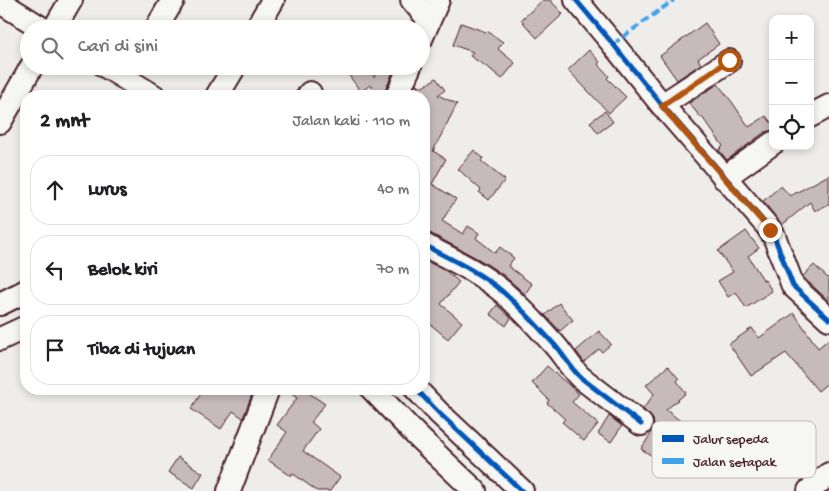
<!DOCTYPE html>
<html lang="id">
<head>
<meta charset="utf-8">
<style>
	:root { --surface:#fff; --page:#f6f6f6; --text:#202124; --muted:#757577; --line:#e0e0e0 }
	body { margin:0; font-family:"Gochi Hand",sans-serif; background:var(--page); color:var(--text) }
	.controls { position:absolute; right:15px; top:15px; display:grid; overflow:hidden; border-radius:10px; box-shadow:0 2px 8px #0003 }
	.controls button { width:45px; height:45px; display:grid; place-items:center; padding:0; border:0; border-bottom:1px solid var(--line); background:var(--surface); color:var(--text); font:25px sans-serif }
	.stop { position:absolute; width:15px; height:15px; margin:-11px; border:4px solid #b45309; border-radius:50%; background:#fff }
	.stop.end { background:#b45309; border-color:#fff; box-shadow:0 1px 5px #0008 }
	.list { margin:0; padding:0; list-style:none }
	h2 { display:flex; justify-content:space-between; align-items:center; height:65px; margin:0; padding:0 20px; font-size:21px }
	h2 small { font-size:16px; font-weight:400; color:var(--muted) }
	.list li { display:grid; grid-template-columns:32px 1fr auto; gap:15px; align-items:center; box-sizing:border-box; height:70px; margin:0 10px 10px; padding:0 10px; border:1px solid var(--line); border-radius:20px }
	.list b { display:block; font-size:19px; white-space:nowrap }
	.list em { font-size:16px; font-style:normal; color:var(--muted) }
	.icon { flex:none; width:28px; height:28px; fill:none; stroke:currentColor; stroke-width:2; stroke-linecap:round; stroke-linejoin:round }
	.map { position:relative; flex:none; width:829px; height:491px; overflow:hidden }
	.search { position:absolute; background:var(--surface); box-shadow:0 2px 8px #0003; left:20px; top:20px; width:410px; height:55px; display:flex; align-items:center; gap:12px; box-sizing:border-box; padding:0 18px; border-radius:28px; color:var(--muted); font-size:19px }
	.panel { position:absolute; background:var(--surface); box-shadow:0 2px 8px #0003; left:20px; top:90px; width:410px; height:305px; border-radius:20px }
	.map>svg:first-child { display:block }
	.building { fill:#c6babb; stroke:#4a1f2b }
	.lines { fill:none; stroke-linecap:round; stroke-linejoin:round }
	.minor-casing { stroke:#4a1f2b; stroke-width:26 }
	.minor { stroke:#f6f6f2; stroke-width:22 }
	.quiet { stroke:#40a2eb; stroke-width:4; stroke-dasharray:8 4; stroke-linecap:butt }
	.cycleway-casing { stroke:#f6f6f2; stroke-width:8 }
	.cycleway { stroke:#0057b8; stroke-width:5 }
	.route { stroke:#b45309; stroke-width:6 }
	.key { fill:#f6f6f2; stroke:#c2b6b6; stroke-width:1 }
	.key-label { font-size:14px; fill:#4a1f2b }
</style>
</head>
<body>
<div class="map">
<svg width="829" height="491" viewBox="0 0 829 491">
	<rect width="100%" height="100%" fill="#efedea"/>
	<filter id="ink" filterUnits="userSpaceOnUse"><feTurbulence type="fractalNoise" baseFrequency=".02" numOctaves="2"/><feDisplacementMap in="SourceGraphic" scale="10" xChannelSelector="R" yChannelSelector="G"/><feConvolveMatrix kernelMatrix="1 2 1 2 8 2 1 2 1" color-interpolation-filters="sRGB"/></filter>
	<g filter="url(#ink)">
		<path class="building" d="M543 0H550L563 14 537 38 521 20Z
			M461 23 486 32 487 31 503 42 498 49 515 63 502 79 490 69 470 56 473 52 453 45Z
			M705 23 719 44 698 59 701 64 677 80 660 56Z
			M589 50 600 62 598 64 609 76 607 78 626 97 609 113 568 70Z
			M342 66H366L374 77 382 66H390L394 69 385 91 384 95 370 85 361 92Z
			M436 78 445 90 438 95 457 104 433 151 446 159 432 184 456 199 442 221 463 234 468 226 479 233 476 238 495 253 500 247 514 258 508 266 532 284 525 294 502 274 482 261 430 233 424 232V216L429 208 425 206 430 197 426 194 424 199V113L429 104 416 85 417 84 423 87Z
			M718 84 732 102 749 127 766 116 773 125V130L765 132 727 160 719 150 723 146 702 117 701 118 689 103Z
			M605 111 613 122 598 133 590 122Z
			M474 150 483 158 481 161 505 180 489 200 479 192 481 190 458 169Z
			M829 175V204L815 211 810 202 782 225 763 201 781 186 790 196Z
			M746 231 759 248 748 256 764 281 765 280 772 291 746 308 736 292 728 297 718 281 733 272 718 251Z
			M424 260 446 271 459 282 441 304 462 322 448 339 424 319Z
			M814 265 829 279V301L804 278 803 276Z
			M559 303 573 320 560 331 545 315Z
			M497 305 511 318 506 326 490 314Z
			M794 313 818 348 829 339V382L818 391 786 353 751 376 729 344 752 328 759 338Z
			M599 331 611 344 602 352 599 349 584 362 576 351Z
			M547 366 579 394 572 402 598 424 584 441 562 422 565 419 547 403 549 400 532 383Z
			M668 366 679 379 677 381 686 393 666 410 690 428 678 444 670 438 657 459 641 449 652 432 654 425 653 419 643 409 654 394 646 385Z
			M204 389H254L243 418 233 411 221 429 191 409Z
			M284 389H303L325 404 311 422 319 429 303 451 340 477 330 491H317L292 473 291 476 268 460 287 432 277 425 297 398Z
			M609 416 622 426 611 442 598 434Z
			M178 457 203 473 194 488 168 472Z"/>
		<g class="lines">
			<g class="minor-casing">
				<path id="minor" d="M412 0 429 20
					M576 0 613 44 662 105 768 227 774 236 793 286 829 319
					M0 2 43 29
					M54 29 71 0
					M156 29 173 0
					M256 29 273 0
					M421 39 438 0
					M105 66 154 96
					M217 96 235 66
					M308 96 310 93
					M397 96 410 66
					M662 105 729 61
					M810 116 829 106
					M0 122 32 66
					M724 178 773 143
					M424 245C451 259 479 272 503 292 520 307 536 324 551 341 562 352 569 366 580 377L641 424
					M0 304 26 291
					M0 339 26 327
					M372 389 417 436 475 491
					M416 389 439 413 522 491
					M229 491 268 389
					M809 491 829 474"/>
			</g>
			<use href="#minor" class="minor"/>
			<path class="quiet" d="M613 44 674 0"/>
			<g class="cycleway-casing">
				<path id="cycleway" d="M576 0 613 44 662 105 768 227 774 236 793 286 829 319
					M424 245C451 259 479 272 503 292 520 307 536 324 551 341 562 352 569 366 580 377L641 424
					M416 389 439 413 522 491"/>
			</g>
			<use href="#cycleway" class="cycleway"/>
		</g>
	</g>
	<g class="lines" filter="url(#ink)">
		<path class="route" d="M729 60 662 106 770 230"/>
	</g>
	<rect x="652" y="421" width="164" height="57" rx="8" class="key"/>
	<rect x="662" y="435" width="22" height="7" fill="#0057b8"/>
	<rect x="662" y="458" width="22" height="6" fill="#40a2eb"/>
	<g class="key-label">
		<text x="693" y="443">Jalur sepeda</text>
		<text x="693" y="466">Jalan setapak</text>
	</g>
</svg>
<div class="controls">
<button>+</button>
<button>−</button>
<button><svg class="icon" aria-label="locate" viewBox="0 0 24 24"><circle cx="12" cy="12" r="6"/><path d="M12 2v4M12 18v4M2 12h4M18 12h4"/></svg></button>
</div>
<div class="stop" style="left:729px;top:60px"></div>
<div class="stop end" style="left:770px;top:230px"></div>
<div class="search"><svg class="icon" aria-label="search" viewBox="0 0 24 24"><circle cx="10" cy="10" r="6"/><path d="M15 15l6 6"/></svg>Cari di sini</div>
<section class="panel">
<h2>2 mnt<small>Jalan kaki · 110 m</small></h2>
<ul class="list">
<li><svg class="icon" aria-label="ahead" viewBox="0 0 24 24"><path d="M12 20V5M6 11l6-6 6 6"/></svg><div><b>Lurus</b></div><em>40 m</em></li>
<li><svg class="icon" aria-label="left" viewBox="0 0 24 24"><path d="M17 20v-9H6M10 6l-5 5 5 5"/></svg><div><b>Belok kiri</b></div><em>70 m</em></li>
<li><svg class="icon" aria-label="arrive" viewBox="0 0 24 24"><path d="M6 21V4h12l-3 4 3 4H6"/></svg><div><b>Tiba di tujuan</b></div></li>
</ul>
</section>
</div>
</body>
</html>
